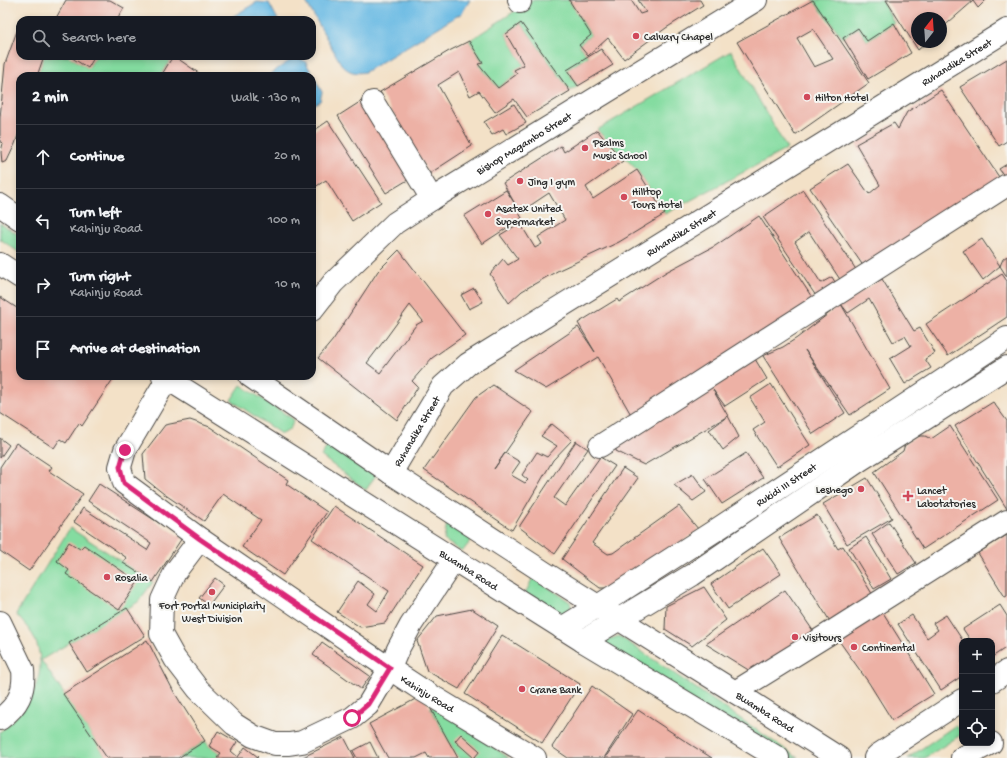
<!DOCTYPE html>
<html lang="en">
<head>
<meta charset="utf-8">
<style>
	:root { --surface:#171b24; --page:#20242c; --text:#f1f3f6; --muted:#9ea1a6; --line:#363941 }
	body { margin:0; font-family:"Gochi Hand",sans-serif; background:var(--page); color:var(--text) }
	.controls { position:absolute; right:12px; bottom:12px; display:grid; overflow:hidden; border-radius:8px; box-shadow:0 2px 6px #0003 }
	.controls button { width:36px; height:36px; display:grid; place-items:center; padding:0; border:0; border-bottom:1px solid var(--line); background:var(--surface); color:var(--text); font:20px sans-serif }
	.compass { position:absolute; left:911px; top:12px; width:36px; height:36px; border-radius:50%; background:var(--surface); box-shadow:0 2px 6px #0003; rotate:17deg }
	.stop { position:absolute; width:12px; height:12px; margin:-9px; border:3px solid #db2777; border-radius:50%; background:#fff }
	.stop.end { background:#db2777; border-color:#fff; box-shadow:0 1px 4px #0008 }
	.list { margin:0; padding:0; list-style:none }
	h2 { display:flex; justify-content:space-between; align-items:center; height:52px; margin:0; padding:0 16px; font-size:17px }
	h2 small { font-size:13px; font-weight:400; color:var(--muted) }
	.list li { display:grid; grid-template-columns:26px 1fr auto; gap:12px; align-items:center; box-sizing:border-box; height:64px; padding:0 16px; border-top:1px solid var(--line) }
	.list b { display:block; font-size:15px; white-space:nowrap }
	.list p { margin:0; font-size:13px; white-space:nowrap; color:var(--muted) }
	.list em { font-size:13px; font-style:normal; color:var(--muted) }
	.icon { flex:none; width:22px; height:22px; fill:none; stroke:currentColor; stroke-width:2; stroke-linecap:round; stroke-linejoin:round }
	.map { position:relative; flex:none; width:1007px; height:758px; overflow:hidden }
	.search { position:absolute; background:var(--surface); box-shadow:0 2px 6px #0003; left:16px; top:16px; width:300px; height:44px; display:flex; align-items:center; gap:10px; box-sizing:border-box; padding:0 14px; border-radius:12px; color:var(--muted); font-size:15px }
	.panel { position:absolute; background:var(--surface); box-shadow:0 2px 6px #0003; left:16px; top:72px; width:300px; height:308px; border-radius:12px }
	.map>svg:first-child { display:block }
	.green { fill:#84dca0; stroke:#588466 }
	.water { fill:#68b9e3; stroke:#4a7287 }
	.building { fill:#edb1a5; fill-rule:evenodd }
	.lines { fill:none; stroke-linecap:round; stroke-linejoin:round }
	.minor-casing { stroke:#494642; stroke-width:24 }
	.major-casing { stroke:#494642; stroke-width:24 }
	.highway-casing { stroke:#494642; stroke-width:24 }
	.minor { stroke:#fff; stroke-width:22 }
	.major { stroke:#fff; stroke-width:22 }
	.highway { stroke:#fff; stroke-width:22 }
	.route { stroke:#db2777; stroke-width:5 }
	.poi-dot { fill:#d1495b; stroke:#f6f6f2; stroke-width:1.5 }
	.labels { text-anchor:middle; stroke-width:4; stroke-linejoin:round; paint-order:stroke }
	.poi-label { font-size:11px; fill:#2b2b2b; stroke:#f6f6f2; text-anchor:start }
	.street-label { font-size:11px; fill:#2b2b2b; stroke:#f6f6f2 }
</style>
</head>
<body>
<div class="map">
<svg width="1007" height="758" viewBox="0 0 1007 758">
	<rect width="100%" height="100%" fill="#f6f6f2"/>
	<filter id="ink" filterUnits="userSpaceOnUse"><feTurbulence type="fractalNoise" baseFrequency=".025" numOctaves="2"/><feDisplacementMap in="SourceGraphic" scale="8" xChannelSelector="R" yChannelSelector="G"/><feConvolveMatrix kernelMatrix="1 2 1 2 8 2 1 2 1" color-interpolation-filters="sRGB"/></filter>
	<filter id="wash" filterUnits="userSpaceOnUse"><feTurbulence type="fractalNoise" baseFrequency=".012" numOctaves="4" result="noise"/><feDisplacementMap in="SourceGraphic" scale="16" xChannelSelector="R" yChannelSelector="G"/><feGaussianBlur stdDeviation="0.9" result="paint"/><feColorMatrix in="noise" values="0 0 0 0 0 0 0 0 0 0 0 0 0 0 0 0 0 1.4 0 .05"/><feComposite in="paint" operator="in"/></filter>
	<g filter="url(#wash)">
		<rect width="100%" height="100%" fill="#f3e1c7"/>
		<path class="green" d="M532 0H569L591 35 579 45 588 56 567 70 578 86 570 91 521 23 506 34 524 65 515 70 517 74 498 88 478 64 483 62 469 41Z
			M813 0H882L894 23 867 41 858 28 843 38Z
			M731 51 787 149 665 214 637 170 597 130Z
			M44 56H69L88 68 96 56H173L161 76H37Z
			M0 223 20 236V253L0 239Z
			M241 385 293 419C292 428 290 431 281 434L231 400Z
			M330 442 376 475 366 490 321 456Z
			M447 522 473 538 462 552 444 540Z
			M70 528 153 582 138 602 41 660 107 758H0V732C26 710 50 678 36 642 33 632 23 623 16 614Z
			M533 577 570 602C573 610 568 612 562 617L525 594Z
			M619 636 798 758H776L592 645Z
			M435 706 509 758H458L430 708Z
			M956 725 962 734 925 758H908Z
			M205 741 209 746 221 753 217 758H178Z"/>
		<path class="water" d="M305 0H470L462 13 365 72C355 74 348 72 341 64Z
			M257 2 269 3 278 20H231L232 17Z
			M295 57 305 61 322 92 320 101 312 106V76H269L270 74Z"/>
		<g id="blocks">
			<path class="building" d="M66 0H110L124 8 117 20H55Z
				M569 0H631L640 14 646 12 638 0H700L703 5 666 28 624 59 608 38 588 56 579 45 591 35Z
				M813 0 869 83 795 135 737 42ZM813 29 833 59 814 67 797 38Z
				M886 0H986L978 8 973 1 941 29V18H917V42H927L918 50Z
				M521 23 570 91 527 117 514 99 495 112 479 91 470 96 459 72 438 85 472 146 429 174 380 92 449 51 469 41 483 63 478 64 498 88 517 74 514 70 524 65 506 34Z
				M894 23 911 53 868 79 843 38 858 28 867 41Z
				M17 31 20 32V56H44L37 76H20V129L15 144 7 161 2 163 1 152 3 143 0 142V118L5 64Z
				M601 49 613 65 578 86 567 70Z
				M69 56H95L88 68Z
				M173 56H174L203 76H161Z
				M1007 59V141L999 146 960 87Z
				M941 90 1001 180 866 270 810 188 848 164 869 194 880 185 856 144 894 123 898 129 907 112Z
				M363 100 411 178 386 193 338 116Z
				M514 104 526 123 506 134 503 129 492 135 484 122Z
				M328 121 381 202 352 221 326 180 312 189V132Z
				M597 130 623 161 586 187 593 199 637 170 665 214 619 242 559 270 522 291 509 303 490 274 503 259 508 265 518 259 500 235 520 223 535 248 542 244 538 237 565 220 549 193 519 213 522 218 482 244 464 216 506 190 515 204 503 183 561 146 564 152Z
				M1007 164V176L1005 177 999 169Z
				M803 190 859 274 843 284 809 232 795 242 821 283 832 277 838 287 818 299 763 217Z
				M759 216 815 302 633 418 598 357 546 389 514 370 578 327 595 352 578 323 617 299 619 302 666 272 715 246Z
				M982 239 1000 266 983 280 963 251Z
				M399 250 465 335 432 358 412 381 418 387 397 420 318 358 333 340 378 271ZM410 305 423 321 416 325 380 373 367 363 386 338Z
				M1007 256V277L1000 266 1003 259Z
				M1002 274 1007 281V317L948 356 926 324Z
				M882 279 914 331 920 328 935 353 925 359 931 368 905 384 890 359 911 346 905 336 893 342 869 299 848 313 841 304 890 389 850 415 805 350 845 413 813 434 763 356 783 347 797 338 841 304Z
				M474 288 483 302 469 309 461 295Z
				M0 297 20 310V376H115L82 426 79 423 66 443 60 439 54 448 0 413Z
				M755 359 767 379 725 406 713 390 728 416 739 437 723 450 709 430 728 416 644 465 616 451V443Z
				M771 384 810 445 777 467 753 430 765 422 750 398Z
				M493 385 533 412 494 469 505 453 520 462 511 475 525 483 528 480 522 475 537 452 547 457 557 446 541 436 552 424 572 440 553 460 512 530 424 470 476 397Z
				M993 402 1007 421V509L955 426Z
				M190 420 210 427 288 480 286 484 327 512 283 575 242 547 261 520 223 494 204 521 164 494 145 479 143 454 165 425Z
				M950 426 998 500 923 549 874 472 903 451 905 444 912 439 919 436H925L931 439Z
				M0 438 9 445 0 458Z
				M576 441 588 449 554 498 565 506 600 457 615 466 555 554 519 527Z
				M16 443 52 467 49 471 83 494 29 571 0 551V467Z
				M746 453 763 478 722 504 705 479Z
				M623 468 638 478 592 543 608 554 613 553 679 506 699 530 615 588H600L562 559Z
				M693 474 706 492 693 501 674 485Z
				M867 478 892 518 847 544 823 504Z
				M99 484 182 538 153 582 123 563 127 558 74 522 83 508 147 550 151 543 88 501Z
				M334 506 423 565 385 623 360 627 337 612 358 581 375 594 368 604 377 611 389 591 312 539Z
				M817 515 838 549 843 546 874 597 831 623 779 538Z
				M889 522 916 563 898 574 872 534Z
				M1007 535V596L1005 597 978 553Z
				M866 537 891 579 874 589 849 548Z
				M69 542 80 549 84 545 138 582 119 610 66 574 69 570 57 561Z
				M763 548 781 574 728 609 711 584Z
				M215 578 224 585 209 605 199 598Z
				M704 587 726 620 692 646 665 629 666 606Z
				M785 590 816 635 755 674 706 644Z
				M1000 605 1007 616V647L992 657V641H971L963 629Z
				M127 608 145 636 87 672 69 643Z
				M472 609 498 626 459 689 427 671 417 641 437 616Z
				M882 611 934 694 892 720 869 683 837 638Z
				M912 615 927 638 938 630 933 623 946 615 963 641H962V676L941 690 898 624Z
				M502 635 580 684 542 743 465 694Z
				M147 640 174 692 205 741 178 758H107L63 694Z
				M322 642 370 676 361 689 313 655Z
				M592 686 632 714 604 758H568L552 747Z
				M423 695 458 758H429L426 753 416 758H388L369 724Z
				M638 710 685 741 712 758H605Z
				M218 731 237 742 231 751 238 757 245 747 258 757 257 758H217L221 753 209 746Z
				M461 734 480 751 474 758 455 741Z
				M344 737 355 758H301Z
				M370 742 378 758H357L353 751Z"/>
		</g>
	</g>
	<g filter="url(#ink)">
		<use href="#blocks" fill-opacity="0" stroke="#494642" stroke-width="1"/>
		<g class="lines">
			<g class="minor-casing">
				<g id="minor">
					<path d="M519 0 520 2"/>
					<path d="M373 102 432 199"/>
					<path id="s1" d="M312 310 333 283 395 223 432 199 756 0"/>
					<path id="s2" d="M167 379 125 450 120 467 124 483 200 539 384 665 422 690 535 758"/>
					<path d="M600 446 1007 185"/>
					<path id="s3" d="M391 473 443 386 468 364 1007 30"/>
					<path d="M200 539 175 572 162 600 161 634 175 659 198 689 234 724 253 736 275 744H289L302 742 352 718 368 705 390 668 398 649 411 625 454 560"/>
					<path d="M0 622 23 670C25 692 18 706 0 719"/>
					<path id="s4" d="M562 628 598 606 719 528 1007 338"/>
					<path d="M583 641 692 575 860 460 1007 367"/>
					<path d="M992 681 1007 671"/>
					<path d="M735 692 827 635 1007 521"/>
					<path d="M875 758 878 755 962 700"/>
				</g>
			</g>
			<g class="major-casing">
				<g id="major">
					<path d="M0 205 20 219"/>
					<path d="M0 264 20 277"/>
					<path id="s5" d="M163 376 583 641 778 758"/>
					<path id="s6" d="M250 376 391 473 545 573 735 692 839 758"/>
				</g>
			</g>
			<g class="highway-casing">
				<path id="highway" d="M962 758 991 743"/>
			</g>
			<use href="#minor" class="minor"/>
			<use href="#major" class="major"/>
			<use href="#highway" class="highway"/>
		</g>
	</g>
	<g class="lines" filter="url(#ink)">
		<path class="route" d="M125 450 120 467 124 483 200 539 390 668 368 704 352 718"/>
	</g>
	<g class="poi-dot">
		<circle cx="636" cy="36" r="4"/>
		<circle cx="807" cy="97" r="4"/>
		<circle cx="585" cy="148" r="4"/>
		<circle cx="520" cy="181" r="4"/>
		<circle cx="624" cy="197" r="4"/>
		<circle cx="488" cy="214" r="4"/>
		<circle cx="861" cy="489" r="4"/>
		<path d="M906 490h4v4h4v4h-4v4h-4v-4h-4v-4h4z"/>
		<circle cx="107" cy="577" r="4"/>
		<circle cx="212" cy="592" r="4"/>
		<circle cx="795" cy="637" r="4"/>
		<circle cx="854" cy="647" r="4"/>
		<circle cx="522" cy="689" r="4"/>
	</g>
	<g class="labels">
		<g class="poi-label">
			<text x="644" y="40">Calvary Chapel</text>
			<text x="815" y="101">Hilton Hotel</text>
			<text x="593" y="146">Psalms<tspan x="593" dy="13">Music School</tspan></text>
			<text x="528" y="185">Jing I gym</text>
			<text x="632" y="195">Hilltop<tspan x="632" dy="13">Tours Hotel</tspan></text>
			<text x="496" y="212">Asatex United<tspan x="496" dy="13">Supermarket</tspan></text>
			<text x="853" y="493" text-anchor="end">Leshego</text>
			<text x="917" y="494">Lancet<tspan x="917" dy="13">Labotatories</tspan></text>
			<text x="115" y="581">Rosalia</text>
			<text x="212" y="609" text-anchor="middle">Fort Portal Municiplaity<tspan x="212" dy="13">West Division</tspan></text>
			<text x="803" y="641">Visitours</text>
			<text x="862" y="651">Continental</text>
			<text x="530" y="693">Crane Bank</text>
		</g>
		<g class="street-label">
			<text dy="4" stroke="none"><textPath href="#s3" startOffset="709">Ruhandika Street</textPath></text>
			<text dy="4" stroke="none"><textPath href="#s1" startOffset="272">Bishop Magambo Street</textPath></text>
			<text dy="4" stroke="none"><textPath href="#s3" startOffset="385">Ruhandika Street</textPath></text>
			<text dy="4" stroke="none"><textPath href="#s3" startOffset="49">Ruhandika Street</textPath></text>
			<text dy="4" stroke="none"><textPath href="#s4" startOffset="266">Rukidi III Street</textPath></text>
			<text dy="4" stroke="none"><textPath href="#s5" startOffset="362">Bwamba Road</textPath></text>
			<text dy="4" stroke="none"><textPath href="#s2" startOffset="486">Kahinju Road</textPath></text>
			<text dy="4" stroke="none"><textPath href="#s6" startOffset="615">Bwamba Road</textPath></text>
		</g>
	</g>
</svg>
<div class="controls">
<button>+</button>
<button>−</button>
<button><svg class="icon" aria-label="locate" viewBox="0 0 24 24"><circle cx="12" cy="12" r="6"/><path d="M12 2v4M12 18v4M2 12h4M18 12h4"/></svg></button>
</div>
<svg class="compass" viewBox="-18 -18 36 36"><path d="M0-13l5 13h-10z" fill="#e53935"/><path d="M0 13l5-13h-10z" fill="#9ea1a6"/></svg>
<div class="stop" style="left:352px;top:718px"></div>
<div class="stop end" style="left:125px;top:450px"></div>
<div class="search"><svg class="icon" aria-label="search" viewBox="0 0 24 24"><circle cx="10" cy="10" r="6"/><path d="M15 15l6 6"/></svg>Search here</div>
<section class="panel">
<h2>2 min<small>Walk · 130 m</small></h2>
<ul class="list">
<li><svg class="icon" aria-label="ahead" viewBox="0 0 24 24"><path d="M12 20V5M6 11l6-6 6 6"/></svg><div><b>Continue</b></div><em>20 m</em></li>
<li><svg class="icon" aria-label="left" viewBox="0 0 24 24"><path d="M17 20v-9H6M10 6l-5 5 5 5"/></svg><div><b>Turn left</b><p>Kahinju Road</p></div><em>100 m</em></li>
<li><svg class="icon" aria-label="right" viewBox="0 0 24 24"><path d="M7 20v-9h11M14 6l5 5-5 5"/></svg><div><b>Turn right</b><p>Kahinju Road</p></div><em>10 m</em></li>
<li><svg class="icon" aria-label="arrive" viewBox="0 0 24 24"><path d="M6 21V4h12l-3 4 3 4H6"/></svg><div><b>Arrive at destination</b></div></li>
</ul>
</section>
</div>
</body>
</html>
